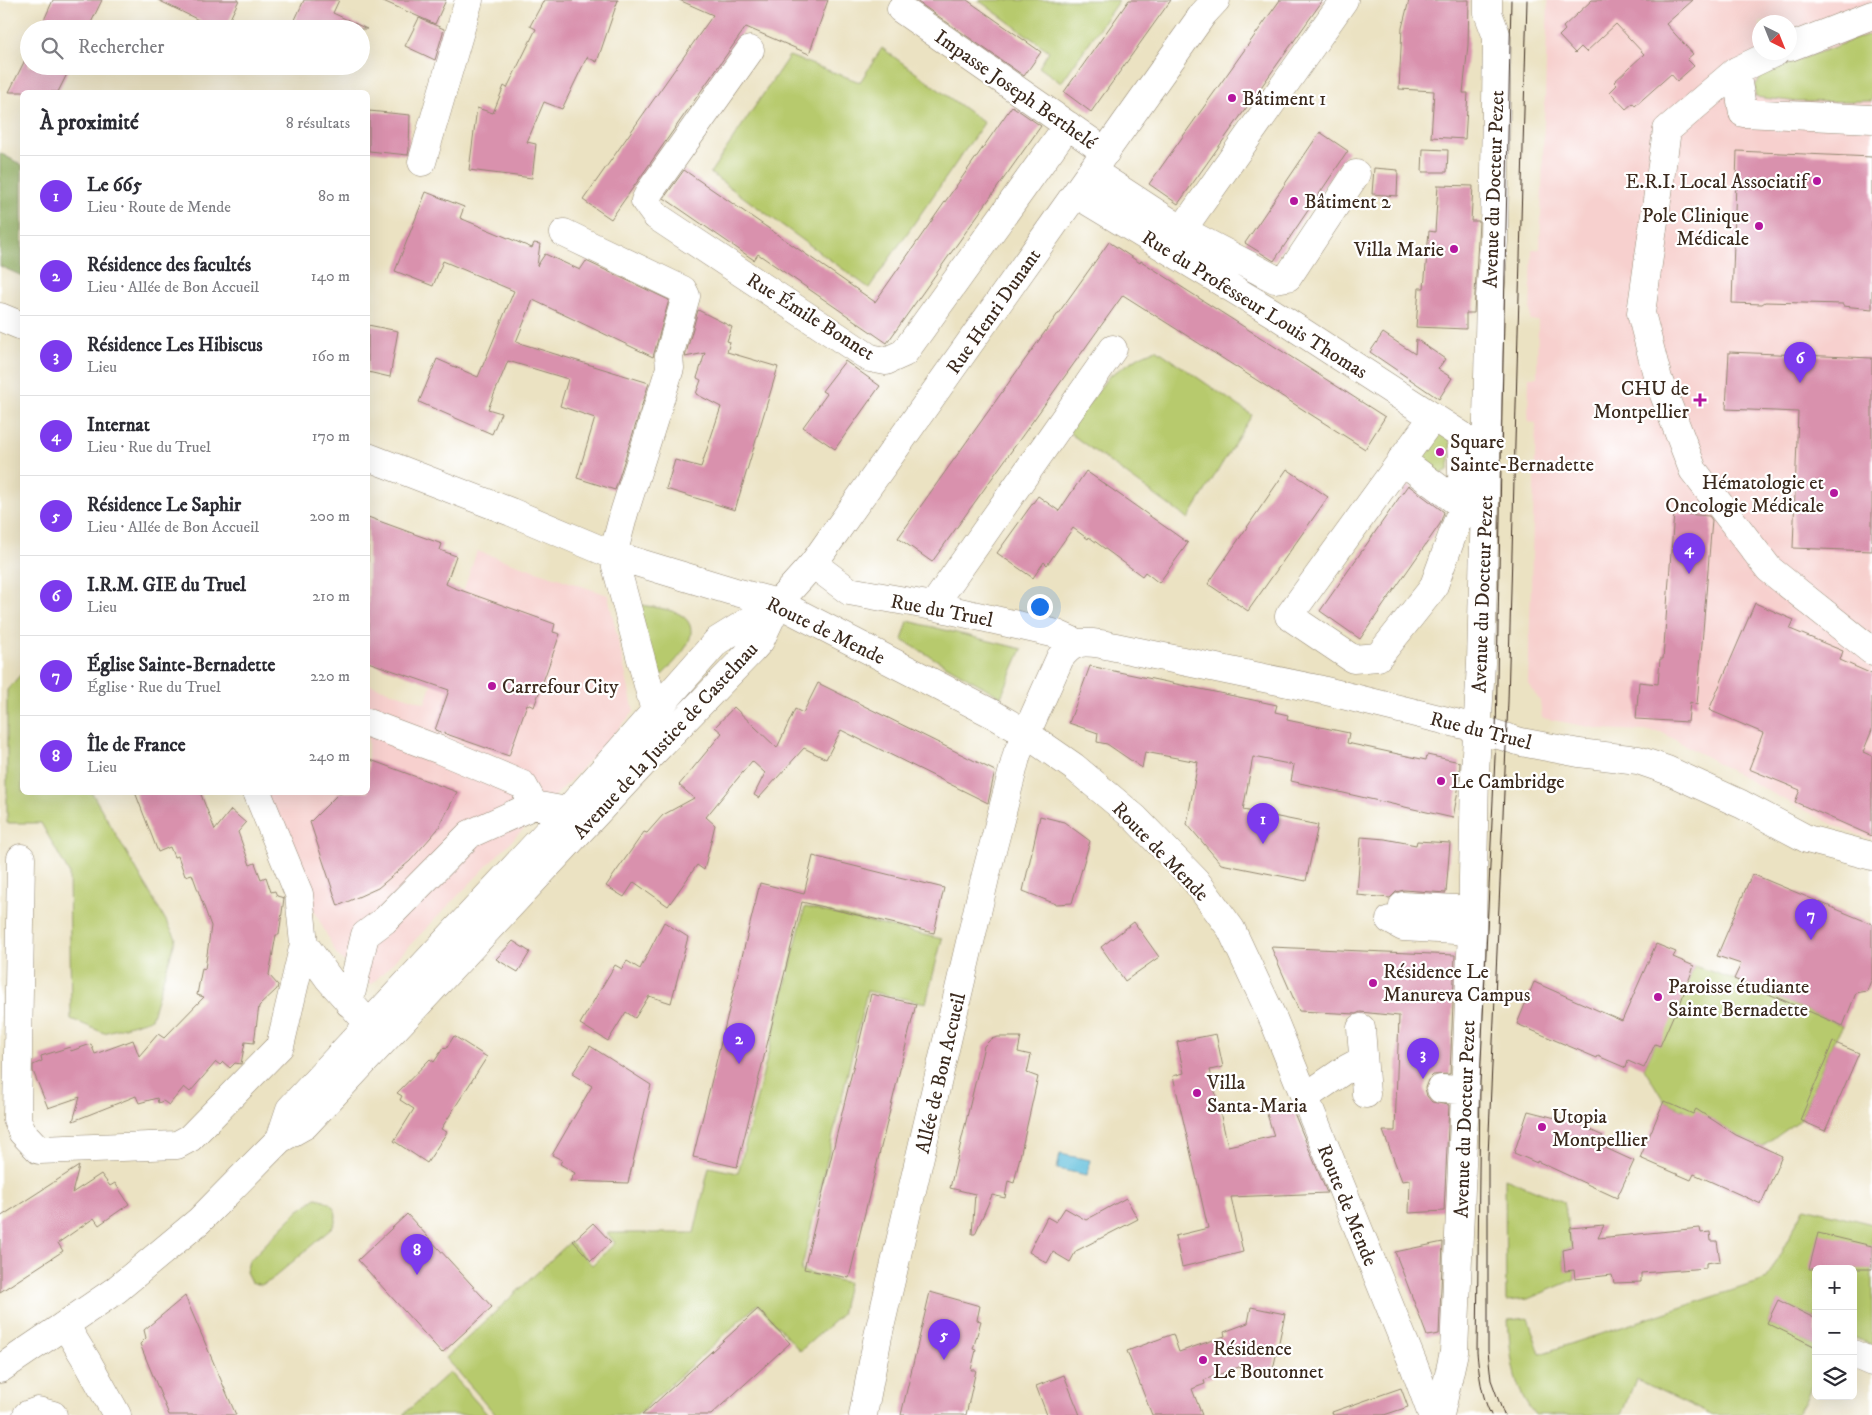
<!DOCTYPE html>
<html lang="fr">
<head>
<meta charset="utf-8">
<style>
	:root { --surface:#fff; --page:#f7f7f7; --text:#2b2b33; --muted:#7c7c81; --line:#e1e1e2; --accent:#7c3aed }
	body { margin:0; font-family:"IM FELL DW Pica",serif; background:var(--page); color:var(--text) }
	.controls { position:absolute; right:15px; bottom:15px; display:grid; overflow:hidden; border-radius:8px; box-shadow:0 5px 20px #0002 }
	.controls button { width:45px; height:45px; display:grid; place-items:center; padding:0; border:0; border-bottom:1px solid var(--line); background:var(--surface); color:var(--text); font:25px sans-serif }
	.compass { position:absolute; left:1752px; top:15px; width:45px; height:45px; border-radius:50%; background:var(--surface); box-shadow:0 5px 20px #0002; rotate:137deg }
	.you { position:absolute; left:1039px; top:606px; width:18px; height:18px; margin:-12px; border:4px solid #fff; border-radius:50%; background:#1a73e8; box-shadow:0 0 0 8px #1a73e833 }
	.badge { display:grid; place-items:center; width:32px; height:32px; border-radius:50%; background:var(--accent); color:#fff; font-size:16px; font-weight:700 }
	.pin { position:absolute; translate:-50% -41px; filter:drop-shadow(0 1px 2px #0008) }
	.pin::after { content:''; position:absolute; top:26px; width:18px; height:15px; background:inherit; clip-path:polygon(0 0,100% 0,50% 100%) }
	.list { margin:0; padding:0; list-style:none }
	h2 { display:flex; justify-content:space-between; align-items:center; height:65px; margin:0; padding:0 20px; font-size:21px }
	h2 small { font-size:16px; font-weight:400; color:var(--muted) }
	.list li { display:grid; grid-template-columns:32px 1fr auto; gap:15px; align-items:center; box-sizing:border-box; height:80px; padding:0 20px; border-top:1px solid var(--line) }
	.list b { display:block; font-size:19px; white-space:nowrap }
	.list p { margin:0; font-size:16px; white-space:nowrap; color:var(--muted) }
	.list em { font-size:16px; font-style:normal; color:var(--muted) }
	.icon { flex:none; width:28px; height:28px; fill:none; stroke:currentColor; stroke-width:2; stroke-linecap:round; stroke-linejoin:round }
	.map { position:relative; flex:none; width:1872px; height:1415px; overflow:hidden }
	.search { position:absolute; background:var(--surface); box-shadow:0 5px 20px #0002; left:20px; top:20px; width:350px; height:55px; display:flex; align-items:center; gap:12px; box-sizing:border-box; padding:0 18px; border-radius:28px; color:var(--muted); font-size:19px }
	.panel { position:absolute; background:var(--surface); box-shadow:0 5px 20px #0002; left:20px; top:90px; width:350px; height:705px; border-radius:8px }
	.map>svg:first-child { display:block }
	.built { fill:#f7d0ce; fill-rule:evenodd }
	.green { fill:#b7ca6d; stroke:#797a46 }
	.forest { fill:#91ae60; stroke:#666c3f }
	.water { fill:#5ebedc; stroke:#4c747d }
	.building { fill:#d991ad }
	.lines { fill:none; stroke-linecap:round; stroke-linejoin:round }
	.minor-casing { stroke:#938670; stroke-width:29 }
	.major-casing { stroke:#938670; stroke-width:29 }
	.minor { stroke:#fff; stroke-width:28 }
	.major { stroke:#fff; stroke-width:28 }
	.tram { stroke:#3b2a1e; stroke-width:1 }
	.poi-dot { fill:#b5179e; stroke:#fff; stroke-width:2 }
	.labels { text-anchor:middle; stroke-width:4.5; stroke-linejoin:round; paint-order:stroke }
	.street-label { font-size:20px; fill:#3b2a1e; stroke:#fff }
	.poi-label { font-size:20px; fill:#3b2a1e; stroke:#fff; text-anchor:start }
</style>
</head>
<body>
<div class="map">
<svg width="1872" height="1415" viewBox="0 0 1872 1415">
	<rect width="100%" height="100%" fill="#fff"/>
	<filter id="ink" filterUnits="userSpaceOnUse"><feTurbulence type="fractalNoise" baseFrequency=".02" numOctaves="2"/><feDisplacementMap in="SourceGraphic" scale="10" xChannelSelector="R" yChannelSelector="G"/><feConvolveMatrix kernelMatrix="1 2 1 2 8 2 1 2 1" color-interpolation-filters="sRGB"/></filter>
	<filter id="wash" filterUnits="userSpaceOnUse"><feTurbulence type="fractalNoise" baseFrequency=".0096" numOctaves="4" result="noise"/><feDisplacementMap in="SourceGraphic" scale="20" xChannelSelector="R" yChannelSelector="G"/><feGaussianBlur stdDeviation="1.12" result="paint"/><feColorMatrix in="noise" values="0 0 0 0 0 0 0 0 0 0 0 0 0 0 0 0 0 1.4 0 .05"/><feComposite in="paint" operator="in"/></filter>
	<g filter="url(#wash)">
		<rect width="100%" height="100%" fill="#ebe2c2"/>
		<path class="built" d="M1548 0H1872V839L1842 829 1779 797 1661 732 1600 729 1542 718 1540 701 1528 684 1536 423 1528 422 1529 377H1537L1538 321 1530 320 1532 249H1540ZM1760 22H1790V52H1760Z
			M477 551 608 595 634 712 566 785 371 985 337 955 254 793 368 792V684L425 703Z"/>
		<path class="green" d="M978 0H1119L1061 83 1039 67 1049 51Z
			M1872 33V101L1798 102 1755 97V86L1761 76 1793 62Z
			M882 48 984 123 869 288 710 173 789 56 860 82Z
			M1156 349 1252 415 1188 519 1068 432 1109 376 1140 356Z
			M1443 431 1451 437 1450 459 1448 470 1440 474C1435 471 1428 466 1425 461 1421 452 1438 438 1443 431Z
			M635 604C646 606 673 609 681 615 710 634 668 668 654 683Z
			M908 621 1022 649 1001 697 902 640Z
			M22 673V792L92 793 176 938 151 1019 104 1033 71 1019 69 873 41 823H7V690Z
			M805 907 942 939 926 1003 867 991 801 1271 848 1283 841 1315 800 1351 758 1304 637 1415H496L446 1358 570 1242 592 1265 615 1243 607 1233H694L709 1167 738 1173Z
			M1694 966 1734 979 1843 1026 1833 1042 1800 1120 1762 1147 1736 1135 1696 1110 1691 1119 1683 1115 1685 1110 1664 1101 1644 1068 1655 1044 1674 1014H1676Z
			M1505 1178 1564 1202 1572 1248 1563 1250 1565 1270H1574L1575 1279 1528 1299 1506 1301Z
			M316 1198C332 1200 342 1213 332 1228L270 1281 261 1285 251 1282 246 1272 249 1261 298 1211Z
			M1805 1207 1872 1224V1345L1853 1337V1269H1816V1319L1778 1301 1767 1323 1816 1347V1374L1806 1399 1796 1415H1711L1636 1379 1621 1415H1535C1511 1385 1511 1356 1508 1320L1528 1318 1540 1354 1767 1279Z
			M450 1372 488 1415H403Z"/>
		<path class="forest" d="M0 153 22 165V276L0 266Z"/>
		<path class="water" d="M1060 1154 1090 1160 1087 1175 1057 1169Z"/>
		<g id="blocks">
			<path class="building" d="M53 0H102L88 29H40Z
				M158 0H239L225 29H217Z
				M304 0H339L333 13 367 29H309L294 22Z
				M381 0H446L435 24Z
				M544 0H618L597 62 587 57 562 109 544 102 527 142 536 144 532 178 469 170 477 108 493 113 504 86 507 88 536 29 530 26Z
				M679 0H828L809 54 746 27 611 219 583 200 713 15Z
				M915 0H967L1041 52 1024 76Z
				M1129 0H1171L1091 112 1064 92Z
				M1280 0H1323L1178 204 1149 184Z
				M1409 0H1469L1468 45 1463 93H1468L1465 139 1431 137 1434 91 1399 89 1402 28Z
				M1592 0H1693L1666 24 1693 54 1687 59 1694 66 1677 81 1671 74 1635 106 1633 103 1626 109 1610 92 1617 85 1614 82 1644 54 1616 24 1586 52 1581 47 1575 53 1559 36 1565 30 1563 27Z
				M419 18 444 29 435 60 405 46Z
				M29 52V66H71L58 92H9Z
				M1012 106 1041 126 887 343 758 254 754 260 664 198 684 170 875 302Z
				M369 111 410 115 409 149 408 155 369 151Z
				M1320 132 1348 151 1274 261 1245 243Z
				M1423 149 1448 150 1447 172H1422Z
				M1737 151 1872 157V309L1843 306V304L1765 302 1762 304 1732 303Z
				M1374 168 1398 170 1397 196 1372 194Z
				M1438 185 1473 186 1471 221H1479L1478 240 1474 313H1466V329L1416 327 1419 288H1424L1429 231 1435 232Z
				M426 192 464 207 460 218 532 248 534 243 540 244 537 266 545 254 580 270 586 261 669 300 653 357 533 300 516 342 649 383 615 490 577 478 595 418 560 406 568 379 508 361 488 409 501 413 492 434 419 402 437 359 478 377 514 291 443 261 433 286 395 271Z
				M1109 242 1140 263 1141 261 1385 417 1365 449 1123 295 932 562 898 538Z
				M698 310 732 327 727 341 730 342 727 352 778 367 735 510 666 489 675 460 701 467 721 407 696 394 701 380 697 378 705 353 685 357Z
				M368 325 398 331 390 377 368 372Z
				M1383 333 1415 354 1416 339 1445 359 1438 369 1452 378 1439 399 1370 352Z
				M1729 352 1872 358V551L1793 548 1798 412 1726 409Z
				M845 361 880 386 835 449 803 427 827 394 822 391Z
				M1287 469 1328 497 1248 611 1208 584Z
				M1086 471 1188 543 1159 583 1145 572 1142 576 1089 537 1088 539 1073 528 1047 565 1044 562 1033 578 997 553 1038 496 1059 511Z
				M1408 485 1444 512 1440 524 1360 639 1320 611Z
				M1674 513 1709 516 1712 520 1697 705 1690 702 1688 722 1636 719 1639 682 1658 684 1660 659H1663Z
				M368 517 442 544 440 550 456 556 446 584 452 587 555 624 553 632 560 634 534 707 527 704 509 756 435 730 449 690 368 662Z
				M1755 603 1794 620 1790 629 1843 651 1840 660 1872 674V730L1863 752 1872 756V836L1795 802 1800 790 1749 769 1763 733 1709 710Z
				M1090 666 1277 705 1275 712 1288 715 1287 720 1349 733 1347 743 1426 760 1427 755 1460 762 1459 785 1453 818 1291 781 1294 765 1253 757 1243 810 1318 825 1306 881 1221 864 1187 824 1198 762 1145 752 1142 768 1107 744 1097 742 1098 733 1069 723Z
				M818 683 995 771 988 803 841 730 826 759 804 748 759 798 754 795 765 773 752 761 706 817 715 825 704 870 697 865 668 906 634 882 624 897 606 886 644 832 647 833 663 815 694 798 679 785 722 733 715 727 734 707 777 748 795 709 803 713Z
				M368 759 457 792 438 829 410 861 378 888 338 906 310 822 340 792H368Z
				M135 792H200L215 830 231 810 246 823 238 832 250 865 255 863 261 879 266 877 271 892 275 891 277 896 284 898 279 935H276L269 975 278 985 277 989 259 1006 254 1043 245 1042 241 1064 235 1063 230 1068 223 1062 220 1065 216 1062 190 1092 184 1087 169 1105 163 1101 158 1103 157 1098 139 1103 136 1096 73 1121 80 1097 48 1108 33 1071V1065L42 1061 41 1056 70 1047 71 1051 91 1044 95 1054 133 1040 139 1056 158 1034 164 1038 204 997 197 995 202 968 205 969 211 926 192 874 185 876 178 856 174 857 170 847 158 852Z
				M1040 816 1064 822 1090 841 1072 903 1056 904 1023 891Z
				M1361 837 1385 839 1416 845 1417 841 1450 843 1446 893 1404 890 1396 892 1390 898 1357 895Z
				M813 856 944 888 934 933 802 902 737 1167 693 1157 760 883 804 894Z
				M1752 874 1872 924V978L1867 991 1856 993 1843 1026 1734 979 1741 964 1717 956Z
				M664 922 688 937 671 1003 649 996 635 1018 626 1012 608 1041 580 1024 615 965 622 969 627 961 640 969Z
				M1134 922 1159 957 1125 981 1101 947Z
				M513 941 530 952 518 972 496 959Z
				M1656 944 1676 952 1673 957 1694 966 1676 1015 1674 1014 1660 1046 1655 1044 1644 1068 1628 1061 1626 1068 1598 1056 1597 1058 1517 1024 1534 982 1622 1021Z
				M1271 947 1455 955 1450 1074 1433 1075 1428 1080 1425 1088 1427 1096 1432 1102 1449 1105 1444 1211 1409 1213 1410 1180 1402 1181 1383 1131H1395L1399 1016 1360 1012 1356 1014 1299 1011Z
				M871 994 916 1004 849 1278 804 1269Z
				M1216 1034 1223 1067 1210 1070 1228 1146 1274 1136 1266 1111 1292 1108 1327 1193 1231 1197 1243 1252 1182 1267 1175 1236 1208 1228 1173 1076 1184 1073 1177 1042Z
				M454 1036 487 1057 441 1129 447 1132 427 1163 394 1141 414 1109 400 1100 402 1096 397 1093 430 1059 434 1062 444 1047 446 1049Z
				M998 1037H1021L1018 1052 1031 1055 1027 1073 1038 1077 1014 1183 1008 1181 1005 1198 992 1195 975 1234H972L975 1194 950 1188 984 1046 991 1039Z
				M1833 1042 1859 1053 1825 1131 1800 1120Z
				M590 1046 651 1085 628 1183 570 1181 575 1173 560 1164 562 1160 552 1155 592 1086 572 1074Z
				M1664 1101 1693 1114 1696 1109 1736 1135 1782 1156 1761 1204 1694 1174 1691 1180 1640 1158Z
				M1528 1111 1575 1123 1603 1136 1599 1145 1634 1161 1617 1198 1537 1161V1163L1514 1153Z
				M79 1166 72 1193 101 1174 110 1186 115 1183 129 1204 99 1225 94 1218 58 1243 63 1251 0 1292V1217Z
				M1126 1198 1138 1219 1076 1251 1070 1262 1053 1252 1047 1263 1029 1252 1047 1217 1056 1222 1065 1208 1086 1220Z
				M407 1214 492 1307 442 1353 358 1260Z
				M593 1223 611 1242 591 1261 573 1241Z
				M1604 1225 1598 1238 1700 1228 1701 1233 1710 1232 1711 1241H1717L1720 1261 1706 1263V1268L1641 1273V1282L1614 1283 1612 1275 1575 1279 1574 1270 1565 1271 1563 1250 1572 1248 1570 1228Z
				M1818 1233 1872 1246V1269H1809Z
				M1443 1242 1439 1334 1427 1336 1395 1252Z
				M930 1292 980 1306 977 1320 981 1321 973 1349 976 1350 971 1370H976L966 1415H901Z
				M185 1296 236 1415H169L140 1344 146 1338 144 1330Z
				M1778 1300 1816 1319V1347L1767 1323Z
				M1251 1307 1285 1314 1272 1374 1239 1367 1204 1380 1205 1384 1192 1389 1202 1415H1152L1127 1351 1173 1334 1179 1352 1225 1336 1224 1332 1248 1323Z
				M758 1309 790 1343 711 1415H642Z
				M1064 1375 1080 1415H1047L1036 1386Z
				M1401 1388 1408 1407 1384 1415H1333L1332 1412Z"/>
		</g>
	</g>
	<g filter="url(#ink)">
		<use href="#blocks" fill-opacity="0" stroke="#938670" stroke-width="1"/>
		<g class="lines">
			<g class="minor-casing">
				<path id="minor" d="M901 9 1106 152
					M1790 47 1872 15
					M750 50 650 191 645 201 656 216 870 358 886 361 904 353 1068 125
					M1776 52 1736 71 1743 113 1872 119
					M1736 71 1667 130 1641 313 1658 379 1693 470 1769 569 1872 651
					M422 162 469 0
					M1092 171 1182 230 1344 0
					M1076 194 1273 313 1433 417
					M1182 230 1275 279 1288 277 1356 174
					M564 233 683 290 686 296 669 356 670 368 624 513 613 555 655 711
					M0 317 22 326
					M1433 417 1461 435 1463 506 1433 588 1378 657 1353 659 1289 616Z
					M368 457 511 512 613 555 732 591 778 603
					M1401 460 1463 506
					M813 564 849 591 933 606 1057 634 1077 643
					M933 606 1113 349
					M368 723 440 750 523 785 534 805
					M257 792 299 894 304 944 329 979 359 1013
					M21 858 17 1119 22 1132 39 1150 177 1145 190 1138 280 1046 304 944
					M1403 906 1472 910
					M1390 920 1403 927 1472 931
					M349 1003 365 935 385 920 470 834 534 805 567 811
					M1361 1028 1366 1094
					M1441 1089 1466 1090
					M1305 1097 1346 1069 1363 1060
					M65 1325 87 1361 117 1415
					M1853 1354 1872 1362
					M27 1415 38 1411 53 1415
					M863 1415 878 1336 985 878 1017 754 1060 658C1073 641 1081 641 1101 644L1322 690 1476 728 1521 742 1579 753 1638 760 1667 770 1741 804 1807 839 1872 856
					M1440 1415 1454 1352 1472 931 1475 772 1481 663 1490 297 1494 241 1497 37 1488 13V0"/>
			</g>
			<g class="major-casing">
				<path id="major" d="M778 603 993 714 1025 733 1074 767 1135 818 1196 881 1231 929 1274 1021 1414 1366 1432 1415
					M280 1139 290 1109 567 811 717 641 778 603
					M0 1369 116 1290 199 1221 280 1139 305 1125 647 759 752 650 760 641 778 603 813 564 1203 14 1216 0"/>
			</g>
			<use href="#minor" class="minor"/>
			<use href="#major" class="major"/>
			<path class="tram" d="M1491 1415C1481 1395 1479 1374 1477 1352L1480 1083 1496 735 1502 409 1511 0
				M1504 1415 1491 1380 1488 1351V1156L1508 701 1527 0"/>
		</g>
	</g>
	<g class="poi-dot">
		<circle cx="1232" cy="98" r="5"/>
		<circle cx="1817" cy="181" r="5"/>
		<circle cx="1294" cy="201" r="5"/>
		<circle cx="1759" cy="226" r="5"/>
		<circle cx="1454" cy="249" r="5"/>
		<path d="M1697.5 392.5h5v5h5v5h-5v5h-5v-5h-5v-5h5z"/>
		<circle cx="1440" cy="452" r="5"/>
		<circle cx="1834" cy="493" r="5"/>
		<circle cx="492" cy="686" r="5"/>
		<circle cx="1441" cy="781" r="5"/>
		<circle cx="1373" cy="983" r="5"/>
		<circle cx="1658" cy="997" r="5"/>
		<circle cx="1197" cy="1093" r="5"/>
		<circle cx="1542" cy="1127" r="5"/>
		<circle cx="1203" cy="1360" r="5"/>
	</g>
	<g class="labels">
		<g class="street-label">
			<text transform="translate(1016 89) rotate(35)" y="7">Impasse Joseph Berthelé</text>
			<text transform="translate(1493 189) rotate(-88)" y="7">Avenue du Docteur Pezet</text>
			<text transform="translate(1255 304) rotate(32)" y="7">Rue du Professeur Louis Thomas</text>
			<text transform="translate(993 311) rotate(-55)" y="7">Rue Henri Dunant</text>
			<text transform="translate(811 316) rotate(32)" y="7">Rue Émile Bonnet</text>
			<text transform="translate(1482 594) rotate(-88)" y="7">Avenue du Docteur Pezet</text>
			<text transform="translate(942 610) rotate(11)" y="7">Rue du Truel</text>
			<text transform="translate(826 630) rotate(26)" y="7">Route de Mende</text>
			<text transform="translate(1481 730) rotate(14)" y="7">Rue du Truel</text>
			<text transform="translate(665 740) rotate(-47)" y="7">Avenue de la Justice de Castelnau</text>
			<text transform="translate(1161 851) rotate(46)" y="7">Route de Mende</text>
			<text transform="translate(940 1073) rotate(-77)" y="7">Allée de Bon Accueil</text>
			<text transform="translate(1464 1119) rotate(-88)" y="7">Avenue du Docteur Pezet</text>
			<text transform="translate(1348 1205) rotate(68)" y="7">Route de Mende</text>
		</g>
		<g class="poi-label">
			<text x="1242" y="105">Bâtiment 1</text>
			<text x="1807" y="188" text-anchor="end">E.R.I. Local Associatif</text>
			<text x="1304" y="208">Bâtiment 2</text>
			<text x="1749" y="222" text-anchor="end">Pole Clinique<tspan x="1749" dy="23">Médicale</tspan></text>
			<text x="1444" y="256" text-anchor="end">Villa Marie</text>
			<text x="1689" y="395" text-anchor="end">CHU de<tspan x="1689" dy="23">Montpellier</tspan></text>
			<text x="1450" y="448">Square<tspan x="1450" dy="23">Sainte-Bernadette</tspan></text>
			<text x="1824" y="489" text-anchor="end">Hématologie et<tspan x="1824" dy="23">Oncologie Médicale</tspan></text>
			<text x="502" y="693">Carrefour City</text>
			<text x="1451" y="788">Le Cambridge</text>
			<text x="1383" y="978">Résidence Le<tspan x="1383" dy="23">Manureva Campus</tspan></text>
			<text x="1668" y="993">Paroisse étudiante<tspan x="1668" dy="23">Sainte Bernadette</tspan></text>
			<text x="1207" y="1089">Villa<tspan x="1207" dy="23">Santa-Maria</tspan></text>
			<text x="1552" y="1123">Utopia<tspan x="1552" dy="23">Montpellier</tspan></text>
			<text x="1213" y="1355">Résidence<tspan x="1213" dy="23">Le Boutonnet</tspan></text>
		</g>
	</g>
</svg>
<div class="controls">
<button>+</button>
<button>−</button>
<button><svg class="icon" aria-label="layers" viewBox="0 0 24 24"><path d="M12 4l9 5-9 5-9-5zM3 14l9 5 9-5"/></svg></button>
</div>
<svg class="compass" viewBox="-18 -18 36 36"><path d="M0-13l5 13h-10z" fill="#e53935"/><path d="M0 13l5-13h-10z" fill="#7c7c81"/></svg>
<div class="you"></div>
<div class="pin badge" style="left:1263px;top:844px">1</div>
<div class="pin badge" style="left:739px;top:1064px">2</div>
<div class="pin badge" style="left:1423px;top:1079px">3</div>
<div class="pin badge" style="left:1689px;top:574px">4</div>
<div class="pin badge" style="left:944px;top:1360px">5</div>
<div class="pin badge" style="left:1800px;top:383px">6</div>
<div class="pin badge" style="left:1811px;top:940px">7</div>
<div class="pin badge" style="left:417px;top:1275px">8</div>
<div class="search"><svg class="icon" aria-label="search" viewBox="0 0 24 24"><circle cx="10" cy="10" r="6"/><path d="M15 15l6 6"/></svg>Rechercher</div>
<section class="panel">
<h2>À proximité<small>8 résultats</small></h2>
<ul class="list">
<li><span class="badge">1</span><div><b>Le 665</b><p>Lieu · Route de Mende</p></div><em>80 m</em></li>
<li><span class="badge">2</span><div><b>Résidence des facultés</b><p>Lieu · Allée de Bon Accueil</p></div><em>140 m</em></li>
<li><span class="badge">3</span><div><b>Résidence Les Hibiscus</b><p>Lieu</p></div><em>160 m</em></li>
<li><span class="badge">4</span><div><b>Internat</b><p>Lieu · Rue du Truel</p></div><em>170 m</em></li>
<li><span class="badge">5</span><div><b>Résidence Le Saphir</b><p>Lieu · Allée de Bon Accueil</p></div><em>200 m</em></li>
<li><span class="badge">6</span><div><b>I.R.M. GIE du Truel</b><p>Lieu</p></div><em>210 m</em></li>
<li><span class="badge">7</span><div><b>Église Sainte-Bernadette</b><p>Église · Rue du Truel</p></div><em>220 m</em></li>
<li><span class="badge">8</span><div><b>Île de France</b><p>Lieu</p></div><em>240 m</em></li>
</ul>
</section>
</div>
</body>
</html>
